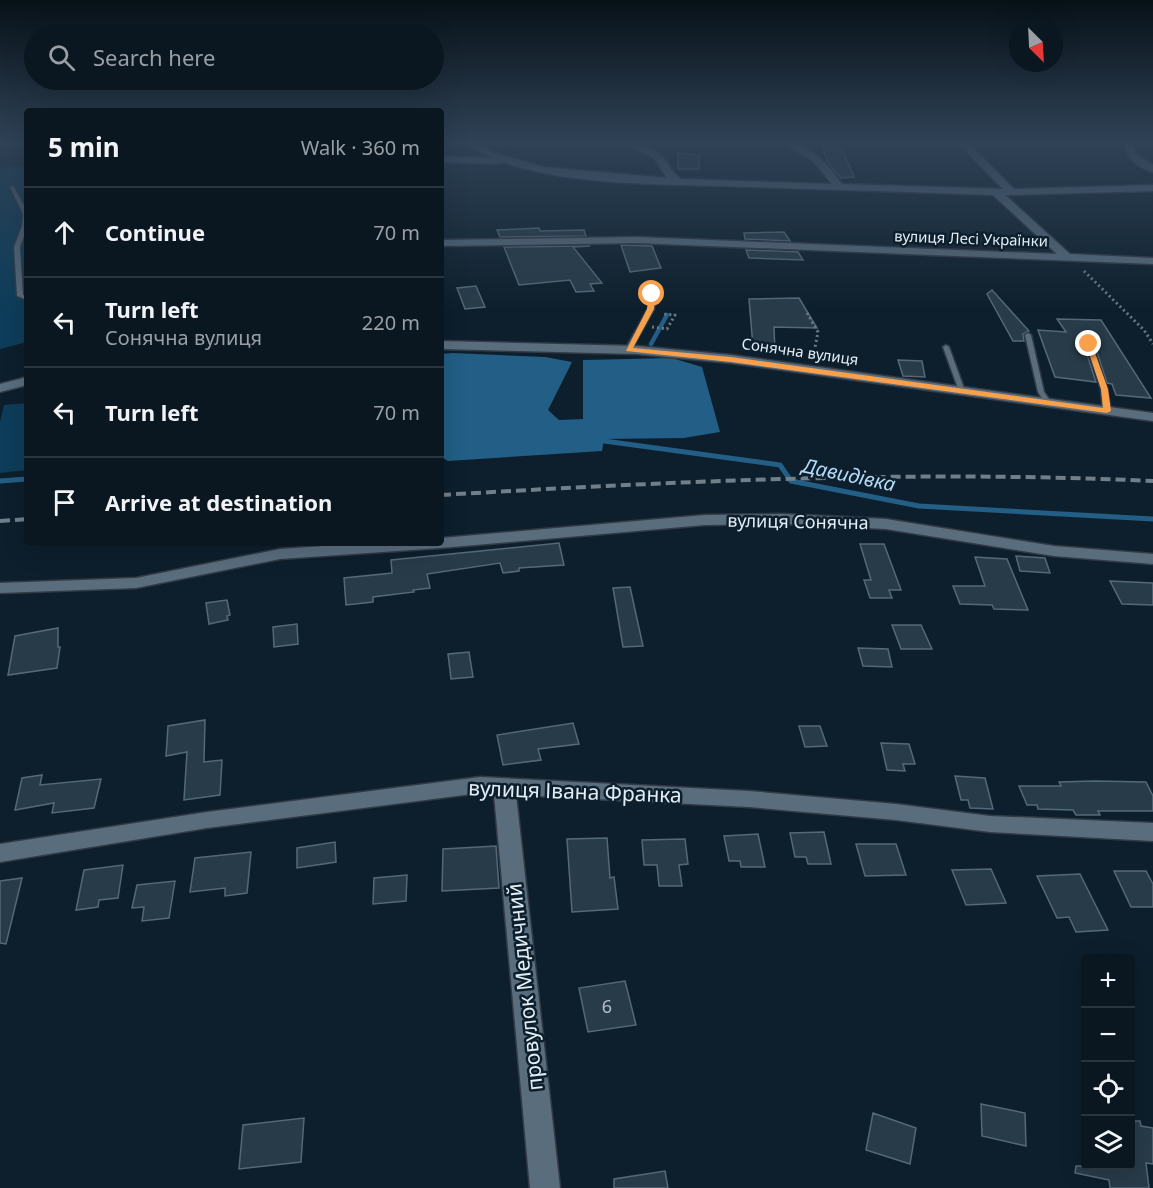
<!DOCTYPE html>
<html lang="en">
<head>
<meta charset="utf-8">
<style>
	:root { --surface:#0a1721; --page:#13202a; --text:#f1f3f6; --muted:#999fa5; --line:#2a363f }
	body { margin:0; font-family:"Noto Sans",sans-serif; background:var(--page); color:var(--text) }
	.controls { position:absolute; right:18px; bottom:18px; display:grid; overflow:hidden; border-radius:6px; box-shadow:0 6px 24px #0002 }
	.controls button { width:54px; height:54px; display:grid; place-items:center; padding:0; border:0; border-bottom:2px solid var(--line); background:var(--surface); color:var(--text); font:30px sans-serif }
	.compass { position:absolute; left:1009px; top:18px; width:54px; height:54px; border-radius:50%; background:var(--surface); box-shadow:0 6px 24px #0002; rotate:156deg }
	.stop { position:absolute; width:18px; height:18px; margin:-14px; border:4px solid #f9a04d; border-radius:50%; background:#fff }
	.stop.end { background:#f9a04d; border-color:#fff; box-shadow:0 2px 6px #0008 }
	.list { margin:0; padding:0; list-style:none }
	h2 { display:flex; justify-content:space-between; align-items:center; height:78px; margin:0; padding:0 24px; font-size:26px }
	h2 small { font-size:20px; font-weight:400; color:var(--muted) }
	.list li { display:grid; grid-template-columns:39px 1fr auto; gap:18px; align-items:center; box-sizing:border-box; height:90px; padding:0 24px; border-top:2px solid var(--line) }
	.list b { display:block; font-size:22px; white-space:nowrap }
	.list p { margin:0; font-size:20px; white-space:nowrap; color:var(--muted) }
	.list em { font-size:20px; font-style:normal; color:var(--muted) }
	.icon { flex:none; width:33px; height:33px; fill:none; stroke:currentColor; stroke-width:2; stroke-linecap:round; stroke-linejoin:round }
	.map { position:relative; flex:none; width:1153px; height:1188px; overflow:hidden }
	.search { position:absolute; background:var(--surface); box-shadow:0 6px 24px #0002; left:24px; top:24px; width:420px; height:66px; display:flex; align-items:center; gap:15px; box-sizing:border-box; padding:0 21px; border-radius:33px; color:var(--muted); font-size:22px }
	.panel { position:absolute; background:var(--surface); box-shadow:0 6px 24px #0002; left:24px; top:108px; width:420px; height:438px; border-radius:6px }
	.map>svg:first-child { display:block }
	.green { fill:#0d3d5a }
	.water { fill:#225e85 }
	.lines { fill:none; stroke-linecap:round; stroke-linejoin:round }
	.stream-far1 { stroke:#225e85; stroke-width:4.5 }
	.stream { stroke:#225e85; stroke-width:5 }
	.building { fill:#283b49; stroke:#546978; stroke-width:1.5 }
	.lane-casing { stroke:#323a46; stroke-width:3 }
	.street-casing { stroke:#323a46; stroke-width:3 }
	.secondary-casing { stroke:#323a46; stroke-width:3 }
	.path { stroke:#6b7985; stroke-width:3; stroke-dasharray:2 3; stroke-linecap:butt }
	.lane { fill:#596d7d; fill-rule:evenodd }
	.street { fill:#596d7d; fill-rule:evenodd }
	.secondary { fill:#596d7d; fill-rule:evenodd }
	.rail { stroke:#707f8a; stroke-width:4; stroke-dasharray:10 5; stroke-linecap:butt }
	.route { fill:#f9a04d }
	.labels { text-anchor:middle; stroke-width:5; stroke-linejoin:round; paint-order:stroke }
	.far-street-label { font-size:15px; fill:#e2edf6; stroke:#0d1f2c }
	.street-label { font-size:18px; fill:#e2edf6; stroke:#0d1f2c }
	.near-number-label { font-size:18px; fill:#b4c0cb }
	.water-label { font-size:20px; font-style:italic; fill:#b4daf6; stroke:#0d1f2c }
	.near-street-label { font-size:21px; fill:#e2edf6; stroke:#0d1f2c }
</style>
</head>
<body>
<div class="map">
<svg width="1153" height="1188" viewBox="0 0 1153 1188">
	<rect width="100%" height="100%" fill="#0d1f2c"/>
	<path class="green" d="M27 166V342L0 349V168Z
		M27 403V470L0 473V422L4 405Z"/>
	<path class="water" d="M453 353 545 357 572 362 548 410 559 420 583 419V360L672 358 702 367 720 432 684 438 604 439 602 451 448 461 441 457V354Z"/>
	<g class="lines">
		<path class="stream-far1" d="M651 344 667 315"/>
		<path class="stream" d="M597 440 780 465 791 481 919 506 1153 519
			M0 481 27 479"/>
	</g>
	<path class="building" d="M822 147H841L854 177 841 178 829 164Z
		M678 153 699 155V169H678Z
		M539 228 540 231 584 230 586 236 500 237 497 230Z
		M784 232 790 241 745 239 744 233Z
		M621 245 652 246 661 268 630 272Z
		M590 246 573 247 602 283 590 284 594 291 576 292 570 280 519 285 504 247Z
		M746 250 798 252 803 260 749 258Z
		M476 286 485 307 465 309 457 288Z
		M992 290 1029 331 1023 334 1024 341H1013L987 294Z
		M799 298 817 328 774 327 775 352 759 351V348L753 347 749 299Z
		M1057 319 1101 320 1151 398 1116 395 1112 384 1107 383 1094 343 1090 340 1084 345 1096 382 1055 377 1038 330 1066 332Z
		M898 360 922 361 925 377 903 376Z
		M559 543 564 565 519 568V571L503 573 500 563 427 574 430 588 413 590 414 592 373 597V602L346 605 344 578 392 573 391 560Z
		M860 544H884L901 590H889L892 598H870L864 580H871Z
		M1016 556 1045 558 1050 573 1020 571Z
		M975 557 1007 559 1028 610 994 609 992 605 960 604 953 586H985Z
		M1110 581 1153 583V605L1122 604Z
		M630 587 643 646 623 647 613 588Z
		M227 600 230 615 227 616 228 620 209 624 206 603Z
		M297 624 298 644 274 647 273 627Z
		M892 625H921L932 649H901Z
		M58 628V647H60L57 668 8 675 15 636Z
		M858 648 888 649 892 667 863 666Z
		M469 652 473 677 451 679 448 654Z
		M205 720 204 762 222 760 220 795 184 800 187 752 166 756 168 726Z
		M573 723 579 744 538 749 541 760 503 765 497 735Z
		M799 726H820L827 746 805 747Z
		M881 743 909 744 915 764H903L905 771 887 770Z
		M42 775 40 785 101 779 94 808 52 813 54 803 15 810 22 778Z
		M955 776 985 778 993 809 970 808 968 800H961Z
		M1094 781 1146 782 1153 796V811H1098L1100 815H1076L1073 810 1038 809 1037 805H1027L1019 786H1061L1059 782Z
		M824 832 831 864H808L806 857H795L790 833Z
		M758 834 765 867H741L740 861H729L724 836Z
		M607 838 610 878 614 877 618 909 572 912 567 839Z
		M685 839 688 864 679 865 682 886H659L657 865H644L642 840Z
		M335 842 336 862 297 868V848Z
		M856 844H896L906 875 865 876Z
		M496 846 499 888 442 891 443 849Z
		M251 852 247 893 225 896V888L190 892 195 858Z
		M123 865 118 898 99 900 98 907 76 910 84 870Z
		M991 869 1006 903 966 905 952 870Z
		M1114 871H1146L1153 884V907H1131Z
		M1080 874 1108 930 1076 932 1069 917 1057 918 1037 876Z
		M407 875 406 901 373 904 374 878Z
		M22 878 6 944 0 943V881Z
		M175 881 169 918 142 921 144 907 132 908 137 885Z
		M625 981 636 1025 588 1032 579 988Z
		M981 1104 1025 1113 1026 1146 982 1136Z
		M873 1113 916 1128 910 1164 866 1150Z
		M304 1118 301 1162 239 1169 243 1125Z
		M1131 1121H1140L1141 1126 1153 1128V1164L1146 1163 1149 1188H1110L1109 1180 1075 1173 1076 1166H1131Z
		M665 1171 668 1188H614V1179Z"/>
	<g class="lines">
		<g class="lane-casing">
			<path id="lane" d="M12 186 14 187 27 211V228L20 247 23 295 27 296V300L17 296 14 247 22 226 23 214 10 187Z
				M650 293 655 294 654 309 631 350 626 351 625 350 648 309Z
				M1028 333 1031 335 1044 392 1051 402 1049 403H1045L1038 392 1025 335Z
				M1089 342 1092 344 1107 389 1111 411 1110 413H1107L1103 411 1101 389 1086 344Z
				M946 345 949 347 965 391 964 392H960L959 391 943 347Z"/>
		</g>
		<g class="street-casing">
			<path id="street" d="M466 143H476L495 153 543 167 667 178 654 158 623 143C634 142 650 147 659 154 668 160 671 173 681 179L832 184 813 161 782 143C807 141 829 164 842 184L1003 189 964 149 951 143 970 145 1014 189 1153 185V191L1005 195 1070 254 1153 258V264L637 243 441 246V240L637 237 1057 254 993 195C904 192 814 189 724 186 656 184 568 185 503 162L499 164 441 162V156L492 158Z
				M1124 143H1132L1136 154 1153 165V172C1138 167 1126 159 1124 143Z
				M441 341 637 346 731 355 1153 413V421L731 363 637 354 441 349Z
				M783 514 886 519 1054 546 1153 554V564L1054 556 886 529 783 524 705 525 441 548 280 559 136 588 0 593V583L136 578 280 549 366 543H441V538L705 515Z
				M480 777 749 791 896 804 990 816 1153 823V841L990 832 896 820 749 807 516 795 560 1188H530L494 794 480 793 207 828 0 862V844L207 812Z"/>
		</g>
		<g class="secondary-casing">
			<path id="secondary" d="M27 377V385L0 392V384Z"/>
		</g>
		<path class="path" d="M1084 271 1144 330 1153 344
			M807 313 818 332 813 358
			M652 327 667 329 675 315 662 314"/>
		<use href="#lane" class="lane"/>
		<use href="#street" class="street"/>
		<use href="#secondary" class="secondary"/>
		<path class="rail" d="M441 495C679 481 915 470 1153 481
			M0 521 27 519"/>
	</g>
	<linearGradient id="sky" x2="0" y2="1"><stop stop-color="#071118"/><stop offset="0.46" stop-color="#2f4256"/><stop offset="1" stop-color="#2f4256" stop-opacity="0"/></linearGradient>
	<rect width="1153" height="309" fill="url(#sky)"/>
	<path class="route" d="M652 292 655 294 654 309 633 348 731 357 1103 408 1101 389 1086 344 1091 342 1108 389 1111 411 1107 413 731 362 626 351 647 309 649 294Z"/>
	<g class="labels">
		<g class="far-street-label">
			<text transform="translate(971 239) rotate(2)" y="5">вулиця Лесі Українки</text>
			<text transform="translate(800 352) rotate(8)" y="5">Сонячна вулиця</text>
		</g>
		<g class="street-label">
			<text transform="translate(798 522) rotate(1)" y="6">вулиця Сонячна</text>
		</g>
		<g class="near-number-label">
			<text x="607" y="1013">6</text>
		</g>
		<g class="water-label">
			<text transform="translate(849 475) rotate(12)" y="7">Давидівка</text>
		</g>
		<g class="near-street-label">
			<text transform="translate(575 792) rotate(2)" y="7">вулиця Івана Франка</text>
			<text transform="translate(525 987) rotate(-96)" y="7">провулок Медичний</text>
		</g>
	</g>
</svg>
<div class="controls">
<button>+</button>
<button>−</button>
<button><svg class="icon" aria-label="locate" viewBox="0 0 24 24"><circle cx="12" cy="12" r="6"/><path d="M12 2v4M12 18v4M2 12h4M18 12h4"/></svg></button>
<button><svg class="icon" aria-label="layers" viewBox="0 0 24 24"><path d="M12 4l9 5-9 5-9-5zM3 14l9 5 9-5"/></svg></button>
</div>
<svg class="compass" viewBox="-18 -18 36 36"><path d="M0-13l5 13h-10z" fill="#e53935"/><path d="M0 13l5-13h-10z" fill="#999fa5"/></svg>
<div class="stop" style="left:652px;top:294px"></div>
<div class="stop end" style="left:1089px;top:344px"></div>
<div class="search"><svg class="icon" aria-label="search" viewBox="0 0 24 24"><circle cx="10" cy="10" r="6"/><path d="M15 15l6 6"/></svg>Search here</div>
<section class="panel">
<h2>5 min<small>Walk · 360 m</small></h2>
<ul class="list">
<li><svg class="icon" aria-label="ahead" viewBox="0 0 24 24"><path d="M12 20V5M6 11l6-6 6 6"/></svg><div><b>Continue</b></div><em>70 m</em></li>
<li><svg class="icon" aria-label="left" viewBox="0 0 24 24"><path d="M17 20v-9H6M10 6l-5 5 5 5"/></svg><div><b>Turn left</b><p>Сонячна вулиця</p></div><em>220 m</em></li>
<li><svg class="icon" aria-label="left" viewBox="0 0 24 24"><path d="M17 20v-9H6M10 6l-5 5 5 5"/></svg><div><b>Turn left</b></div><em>70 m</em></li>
<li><svg class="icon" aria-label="arrive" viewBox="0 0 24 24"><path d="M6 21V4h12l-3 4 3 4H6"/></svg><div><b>Arrive at destination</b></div></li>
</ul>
</section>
</div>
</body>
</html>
